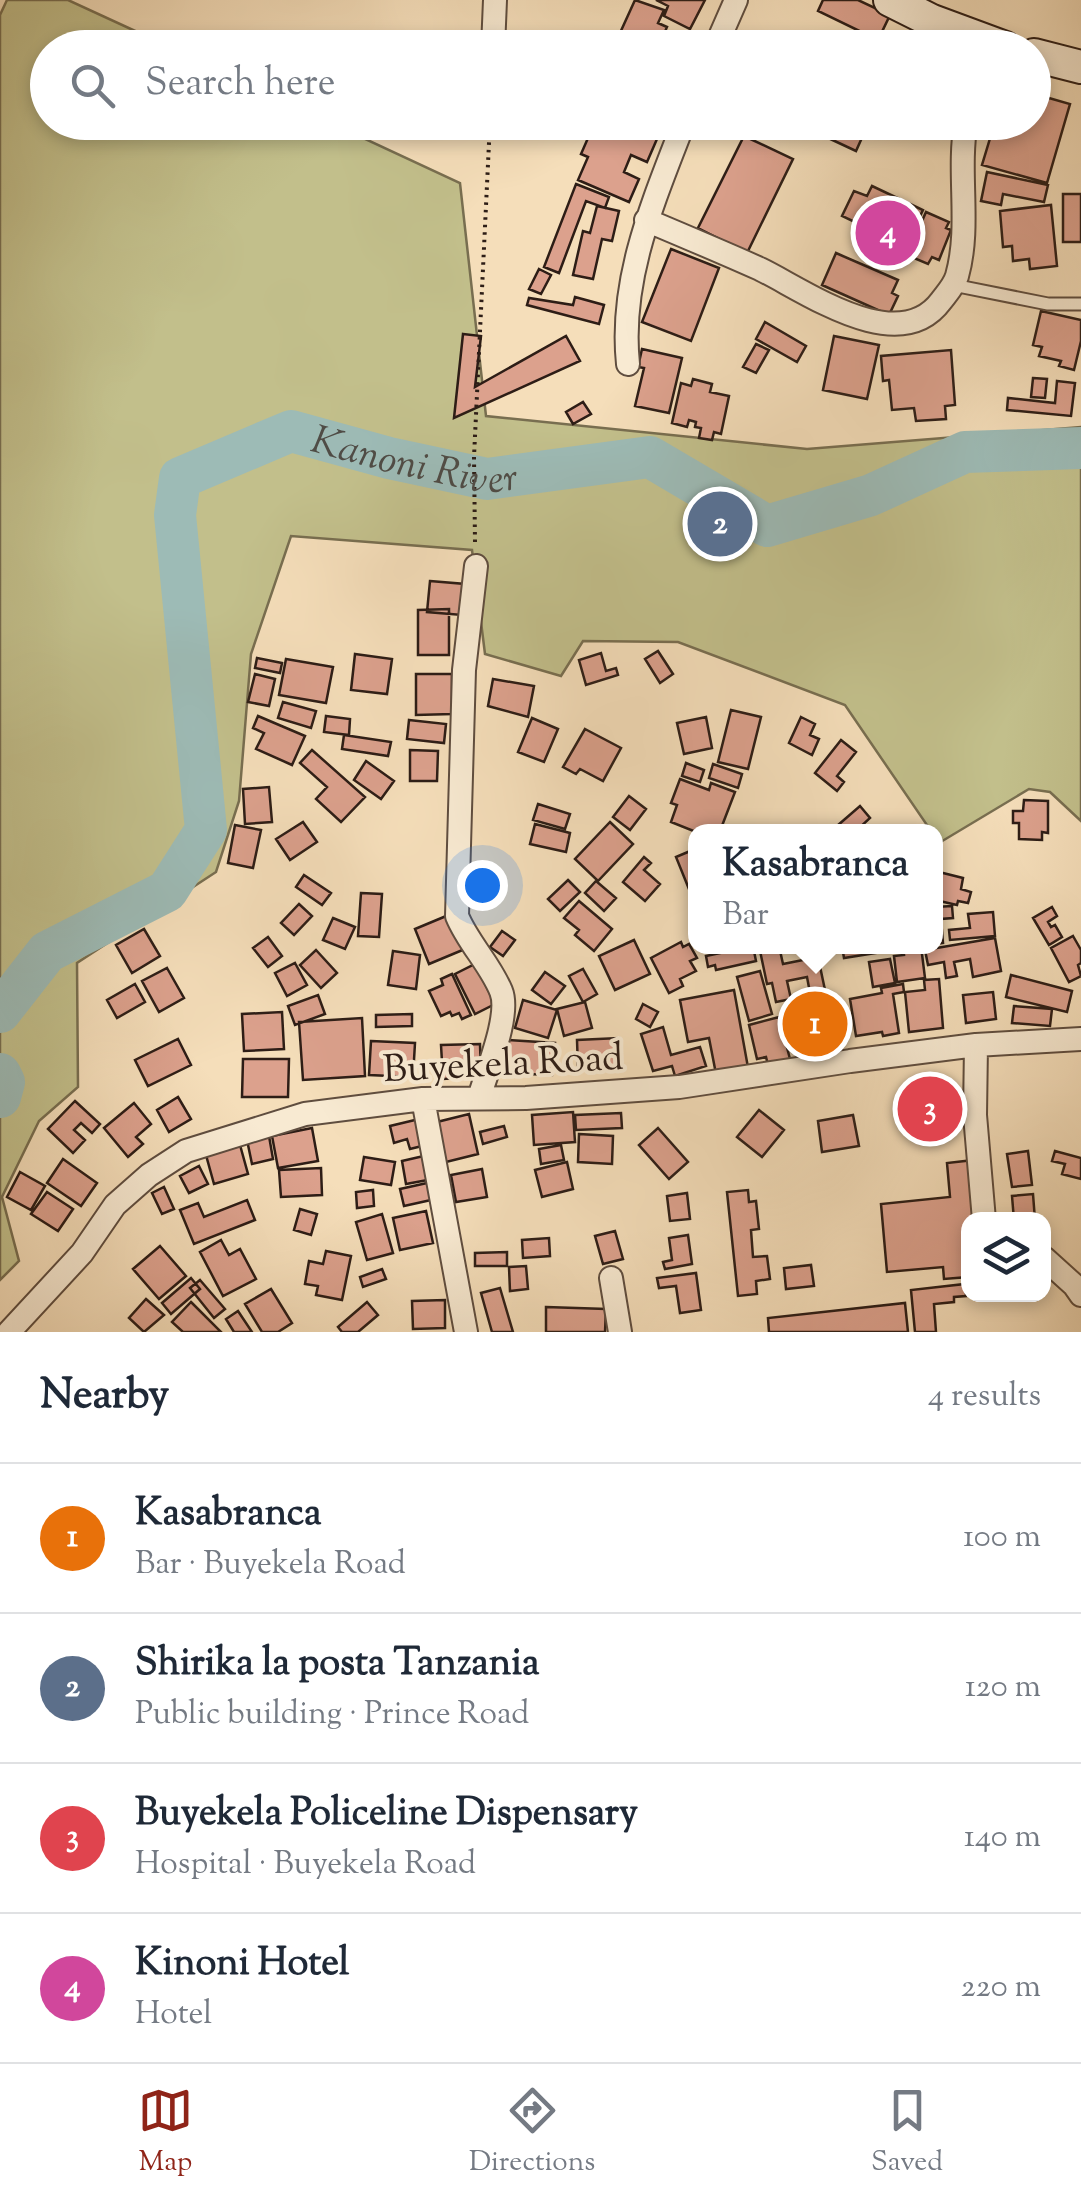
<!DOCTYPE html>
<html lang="en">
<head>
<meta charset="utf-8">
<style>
	:root { --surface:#fff; --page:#f2f2f3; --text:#1f2937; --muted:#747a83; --line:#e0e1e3; --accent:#8f2418 }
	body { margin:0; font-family:"Sorts Mill Goudy",serif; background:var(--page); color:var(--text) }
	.controls { position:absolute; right:30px; bottom:30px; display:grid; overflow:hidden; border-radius:20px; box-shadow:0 5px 15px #0003 }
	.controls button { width:90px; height:90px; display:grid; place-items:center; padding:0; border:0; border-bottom:2px solid var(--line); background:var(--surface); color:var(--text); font:50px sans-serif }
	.you { position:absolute; left:482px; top:885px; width:35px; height:35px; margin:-25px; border:8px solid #fff; border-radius:50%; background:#1a73e8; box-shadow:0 0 0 15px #1a73e833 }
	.badge { display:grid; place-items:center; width:65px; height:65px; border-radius:50%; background:var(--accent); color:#fff; font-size:32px; font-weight:700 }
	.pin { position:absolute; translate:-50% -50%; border:5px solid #fff; box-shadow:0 2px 10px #0006 }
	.popup { position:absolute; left:688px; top:824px; width:255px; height:130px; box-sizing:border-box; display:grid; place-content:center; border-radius:20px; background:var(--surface); filter:drop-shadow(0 2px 8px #0005); font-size:32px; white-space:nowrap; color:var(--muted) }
	.popup b { font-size:38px; color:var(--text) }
	.popup::after { content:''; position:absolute; left:50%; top:100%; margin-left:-20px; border:20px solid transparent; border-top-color:var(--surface) }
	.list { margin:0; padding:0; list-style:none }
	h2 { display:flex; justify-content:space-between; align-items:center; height:130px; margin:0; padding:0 40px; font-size:42px }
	h2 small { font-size:32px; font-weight:400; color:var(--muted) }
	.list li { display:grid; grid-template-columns:65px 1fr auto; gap:30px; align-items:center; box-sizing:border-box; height:150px; padding:0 40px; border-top:2px solid var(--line) }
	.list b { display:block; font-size:38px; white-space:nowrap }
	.list p { margin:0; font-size:32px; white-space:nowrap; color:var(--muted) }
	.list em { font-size:32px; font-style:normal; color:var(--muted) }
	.icon { flex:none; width:55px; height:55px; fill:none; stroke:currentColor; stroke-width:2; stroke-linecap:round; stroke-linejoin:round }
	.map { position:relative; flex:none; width:1081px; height:1332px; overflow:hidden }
	.search { position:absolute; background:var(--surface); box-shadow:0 5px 15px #0003; left:30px; right:30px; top:30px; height:110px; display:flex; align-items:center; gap:25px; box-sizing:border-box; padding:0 35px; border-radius:55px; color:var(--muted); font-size:38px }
	.sheet { height:730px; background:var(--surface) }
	nav { display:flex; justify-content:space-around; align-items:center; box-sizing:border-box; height:140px; border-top:2px solid var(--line); background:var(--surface); font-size:28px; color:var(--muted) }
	nav a { display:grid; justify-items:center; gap:5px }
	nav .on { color:var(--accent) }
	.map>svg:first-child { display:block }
	.green { fill:#c2bf8b; stroke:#786e50; stroke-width:2.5 }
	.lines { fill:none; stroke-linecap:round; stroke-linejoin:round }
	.river { stroke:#9dbbb6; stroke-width:42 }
	.building { fill:#dca18d; stroke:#2d1d16; stroke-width:2.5 }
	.service-casing { stroke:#5f4d3f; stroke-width:15 }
	.minor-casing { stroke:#5f4d3f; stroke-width:26 }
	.secondary-casing { stroke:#2d1d16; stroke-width:36 }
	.path { stroke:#2d1d16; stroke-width:4; stroke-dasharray:2.5 5; stroke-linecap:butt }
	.service { stroke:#f8ead2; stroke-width:11 }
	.minor { stroke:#f8ead2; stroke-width:22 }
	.secondary { stroke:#f8ead2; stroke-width:32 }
	.labels { text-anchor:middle; stroke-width:8; stroke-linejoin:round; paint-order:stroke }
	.street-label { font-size:38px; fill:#2d1d16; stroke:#f8ead2 }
	.water-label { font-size:40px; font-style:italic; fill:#4f4c46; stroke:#f8ead2 }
</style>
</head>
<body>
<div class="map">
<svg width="1081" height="1332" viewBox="0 0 1081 1332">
	<rect width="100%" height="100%" fill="#f5deba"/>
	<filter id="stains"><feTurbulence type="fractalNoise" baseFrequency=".002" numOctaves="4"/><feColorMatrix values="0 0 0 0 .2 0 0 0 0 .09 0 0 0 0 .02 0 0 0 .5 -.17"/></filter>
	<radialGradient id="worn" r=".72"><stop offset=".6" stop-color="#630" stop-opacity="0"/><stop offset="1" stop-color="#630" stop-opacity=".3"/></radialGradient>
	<path class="green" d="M7 0H68L170 47 48 48V122L331 123 460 183 486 416 807 449 1081 427V821L1050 792 1029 789 939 843 935 832 931 831 845 705 678 642 583 641 561 676 485 654 472 550 291 536 251 654 239 801 216 872 77 963 78 1087 39 1121 2 1197 19 1261 0 1280V15Z"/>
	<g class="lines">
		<g class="river">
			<path id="s1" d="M0 1012 47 952 167 891 206 830 175 515 180 478 291 431 389 458 487 479 650 457 767 526 871 495 965 452 1081 448"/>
			<path d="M0 1074 4 1082 0 1097"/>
		</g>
	</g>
	<path class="building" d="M635 0 664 10 658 23 667 27 658 48H623L615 44Z
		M656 0H705L690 29 664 16 668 6Z
		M823 0H858L890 15 878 40 818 11Z
		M761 34 791 48H754Z
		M1042 96 1070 104 1047 183 982 165 995 122H1034V111L1037 112Z
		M595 122H647L645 126 660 132 647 162 631 155 624 172 639 179 629 202 578 180 588 157 581 154Z
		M794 122H869L856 151Z
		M744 136 793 159 747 253 698 228Z
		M987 172 1048 185 1044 202 1003 194 1001 205 981 201Z
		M576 184 609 197 605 208 586 201 559 273 544 267Z
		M872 186 923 210 905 246 842 216 854 191 867 196Z
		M1063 194H1081V242H1063Z
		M1051 205 1057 266 1030 269 1029 259 1013 261 1012 246 1003 247 1000 211Z
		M597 206 619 211 612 241 602 239 593 279 573 275 583 231 590 233Z
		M926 212 949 222 946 228 951 230 939 260 932 257 928 264 907 255Z
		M671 249 719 268 691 341 642 322Z
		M836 253 898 280 892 293 898 296 889 315 822 285Z
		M539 269 551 275 541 294 529 289Z
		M575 297 604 305 599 324 527 305 529 298 573 305Z
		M1041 311 1081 320V341L1074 370 1059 366 1061 361 1039 356 1042 347 1033 345Z
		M765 322 806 346 797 362 756 339Z
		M463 334 481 336 475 387 566 336 580 361 454 418Z
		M834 336 879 345 867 399 823 390Z
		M756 344 769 350 756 373 743 367Z
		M642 349 682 358 669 413 635 406 644 368 638 367Z
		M951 350 955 405 945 406 946 419 916 421 914 408 892 410 889 380 883 381 881 356Z
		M1033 378 1047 379 1045 398 1031 397Z
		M693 379 712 384 710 392 729 396 721 434 714 432 712 440 699 438 701 428 695 427 696 422 689 420 687 427 672 423 681 383 691 386Z
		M1057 381 1075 383 1071 416 1007 410 1008 398 1055 403Z
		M583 402 591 414 573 424 566 412Z
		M430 581 465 584 462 615 427 612Z
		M449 609V655H418V610Z
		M658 651 673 674 660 683 645 659Z
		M601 653 606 671 616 668 618 675 586 685 579 660Z
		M355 654 392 659 387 694 351 690Z
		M257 658 282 663 280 673 255 668Z
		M286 659 333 667 326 703 279 695Z
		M255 674 275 679 269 706 248 702Z
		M416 674H452V714L416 715Z
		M493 679 534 686 528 717 488 706Z
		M283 702 316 711 311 728 278 718Z
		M731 710 761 717 748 769 718 762Z
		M258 716 305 736 292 765 256 749 264 733 253 728Z
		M326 716 350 719 349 735 324 732Z
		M706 717 712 748 684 754 677 723Z
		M801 717 815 724 810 735 819 739 812 755 789 743Z
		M532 718 558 729 544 762 518 752Z
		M409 720 446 724 444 743 407 739Z
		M585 729 621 748 603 781 580 769 576 774 563 767Z
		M344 735 391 742 388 756 342 749Z
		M841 740 856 752 837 776 844 782 837 791 815 773Z
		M312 750 365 797 341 822 316 799 327 787 300 763Z
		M410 750 438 751 437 781H410Z
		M366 761 394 781 381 799 354 780Z
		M686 763 704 770 700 782 682 776Z
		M713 764 742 774 738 788 709 778Z
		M680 779 709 790 711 783 735 792 720 831 710 827 709 832H696L671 822 677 805 671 803Z
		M269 787 272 822 245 824 243 789Z
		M629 796 646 809 630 830 613 817Z
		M1024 800 1048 801V833L1042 832V840L1019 839V823H1013V811H1023Z
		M538 804 570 814 565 829 533 820Z
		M860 806 870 818 855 832H842L837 826Z
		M303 822 317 842 290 860 276 839Z
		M610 822 633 844 598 881 575 859Z
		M535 824 570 833 566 852 530 844Z
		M235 825 261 830 253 868 228 863Z
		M695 849V904L676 857Z
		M644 857 651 863 644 870 660 884 645 901 623 882Z
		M939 872 963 878 961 889 971 892 968 903 958 901 957 905 935 900Z
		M304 875 331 893 322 905 296 887Z
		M568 880 580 892 560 911 548 899Z
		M596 881 616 898 604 911 585 893Z
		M361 893 382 894 379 937 358 936Z
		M579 901 612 929 594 951 575 935 579 930 564 918Z
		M299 904 312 916 294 935 281 923Z
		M952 906 953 918 941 919 943 943 935 944V907Z
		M1052 907 1057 916 1048 922 1051 927 1055 925 1062 937 1049 945 1033 918Z
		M993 912 995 936 950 940 949 930 970 928 968 914Z
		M451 914 465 949 429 964 415 929Z
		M333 918 355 927 345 949 323 940Z
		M144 929 160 956 132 973 116 945Z
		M502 931 515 940 503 956 490 947Z
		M1073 936 1081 950V963L1078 965 1081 976 1069 982 1051 948Z
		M268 937 282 956 268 967 253 948Z
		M995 938 1001 971 973 977 970 959 954 962 957 976 946 978 944 962 928 965 925 950Z
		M634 940 650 974 615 990 599 956Z
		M681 942 683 947 689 944 697 958 690 961 696 971 680 979 683 986 669 993 651 958Z
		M753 946 756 961 716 970 715 965 708 967 706 956Z
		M759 946H779L783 964 818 957 825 990 810 993 807 977 787 981 791 999 776 1002 772 983 767 984Z
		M842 946H901V949L844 958Z
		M903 946H921L925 978 897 982 894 956 904 955Z
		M316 950 337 973 321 988 300 965Z
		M393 951 420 955 416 989 388 985Z
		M890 959 895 983 873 987 869 962Z
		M295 963 307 985 287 996 275 973Z
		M475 964 495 1004 475 1014 455 974Z
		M167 968 184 998 159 1012 142 981Z
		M583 969 597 994 583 1002 569 976Z
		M760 971 772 1014 749 1021 737 977Z
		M545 972 565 986 551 1004 532 990Z
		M452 974 471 1015 462 1019 459 1013 452 1016 450 1012 441 1016 429 991 443 985 441 979Z
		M1011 975 1072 991 1067 1012 1006 997Z
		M939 979 943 1028 909 1032 905 992 925 990 924 980Z
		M135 984 145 1002 117 1018 107 1000Z
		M903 984 904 992 893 994 899 1033 883 1036 882 1032 856 1036 850 999 882 993 881 988Z
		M734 990 749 1073 717 1079 709 1038 688 1042 680 1000Z
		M993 992 996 1019 966 1023 963 995Z
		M318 995 325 1014 295 1025 288 1006Z
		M828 997 834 1045 794 1050 788 1002Z
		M523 1000 557 1010 548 1038 515 1028Z
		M585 1002 592 1028 564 1036 557 1009Z
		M643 1004 658 1012 650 1027 636 1019Z
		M1014 1006 1052 1009 1050 1026 1012 1023Z
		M282 1012 284 1049 244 1051 242 1014Z
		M412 1014V1026L376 1027V1015Z
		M779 1017 790 1059 768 1065 766 1057 757 1059 749 1025Z
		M362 1018 365 1076 303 1080 299 1022Z
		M663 1027 671 1055 700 1047 706 1066 675 1076 672 1066 653 1071 641 1034Z
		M619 1038 621 1068 578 1069 577 1040Z
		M178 1039 191 1065 148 1086 135 1060Z
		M506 1040 555 1043 552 1075 504 1073Z
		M371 1041 415 1043 413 1077 369 1075Z
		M480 1044 481 1077 443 1079 441 1045Z
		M243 1059H289L288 1097H242Z
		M933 1076 964 1101 929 1144 896 1116Z
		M178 1097 191 1119 169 1132 157 1110Z
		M75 1101 100 1124 92 1133 81 1123 74 1130 85 1140 73 1153 48 1129Z
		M134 1103 151 1124 136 1137 143 1144 128 1157 104 1128Z
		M759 1110 784 1130 762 1157 737 1137Z
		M573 1112 575 1142 534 1145 532 1115Z
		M621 1113 622 1128 576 1130 575 1115Z
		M469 1114 478 1154 446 1162 437 1122Z
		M853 1115 859 1146 822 1152 818 1121Z
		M419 1119 426 1145 410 1149 407 1139 394 1143 390 1126Z
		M504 1126 507 1137 483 1144 480 1132Z
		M312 1128 318 1161 278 1168 272 1136Z
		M658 1128 688 1162 669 1179 639 1145Z
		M579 1134 613 1136 612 1164 578 1162Z
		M269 1136 273 1159 252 1164 247 1140Z
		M240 1145 248 1174 214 1184 206 1155Z
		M561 1145 564 1160 541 1164 539 1149Z
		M1028 1151 1032 1185 1012 1187 1007 1154Z
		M1055 1151 1081 1158V1179L1062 1174 1065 1164 1052 1161Z
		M428 1155 433 1179 406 1184 402 1161Z
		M364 1157 395 1162 391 1185 360 1180Z
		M63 1159 97 1183 81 1206 47 1183Z
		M974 1160 979 1220H968V1277L944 1279 943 1267 887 1272 881 1204 950 1197 947 1163Z
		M567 1162 573 1189 542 1197 535 1170Z
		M199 1166 208 1184 189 1193 180 1176Z
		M321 1168 322 1195 281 1197 279 1170Z
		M482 1169 487 1197 456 1202 451 1175Z
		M20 1172 45 1186 31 1210 7 1197Z
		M436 1181 440 1198 404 1206 400 1189Z
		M164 1187 174 1209 162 1214 152 1193Z
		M373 1190 374 1206 357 1208 356 1192Z
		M748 1190 749 1202 756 1201 759 1229 751 1230 753 1257 767 1256 770 1279 756 1281 757 1294 738 1296 727 1192Z
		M47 1192 73 1209 58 1231 31 1214Z
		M687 1193 690 1219 670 1221 667 1196Z
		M1033 1194 1035 1220H1014L1012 1196Z
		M247 1200 255 1220 194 1244 180 1210 198 1203 204 1217Z
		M300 1209 317 1214 311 1235 294 1230Z
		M426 1211 433 1243 400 1250 393 1218Z
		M382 1214 393 1253 367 1260 356 1222Z
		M615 1231 623 1259 603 1264 595 1236Z
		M688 1235 692 1264 665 1269 663 1262 672 1260 669 1238Z
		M549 1238 550 1256 523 1258 522 1240Z
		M221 1240 229 1255 240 1249 256 1279 223 1296 200 1252Z
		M160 1246 186 1276 159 1299 133 1269Z
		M326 1251 351 1256 342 1300 316 1295 318 1286 305 1284 309 1261 323 1264Z
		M507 1252V1266H475V1253Z
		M811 1265 814 1286 786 1289 784 1268Z
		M526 1266 528 1289 510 1291 509 1267Z
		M382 1269 386 1279 363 1287 360 1277Z
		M696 1273 701 1310 680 1313 676 1286 659 1288 657 1278Z
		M191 1278 200 1289 171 1314 162 1303Z
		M200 1280 225 1309 214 1318 190 1288Z
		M965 1284 966 1296 954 1297V1302L934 1304 936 1332H915L911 1290Z
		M500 1288 513 1332H492L481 1293Z
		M271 1289 292 1323 278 1332H262L245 1304Z
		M146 1299 164 1315 144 1332 129 1318Z
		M445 1300V1328L413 1329 412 1301Z
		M191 1302 221 1332H183L172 1322Z
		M367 1302 378 1315 358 1332H342L338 1327Z
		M905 1303 908 1332H769L768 1318Z
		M546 1307 606 1309 605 1332H546Z
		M238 1311 252 1332H234L226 1319Z"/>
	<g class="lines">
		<g class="service-casing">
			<path id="service" d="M953 285 1048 304H1081"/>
		</g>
		<g class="minor-casing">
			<path id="minor" d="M493 48 495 0
				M715 48 736 0
				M646 220C684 236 722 252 760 269 804 290 898 359 941 301 947 293 954 286 957 276 971 226 957 173 966 122
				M628 364C619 279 654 200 684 122
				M476 566 464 670 457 916C468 943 490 964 501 991 511 1015 486 1073 479 1098
				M976 1045 975 1115 984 1220
				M423 1099 466 1332
				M1044 1258 1074 1285 1081 1295
				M611 1278 620 1332
				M9 1332 82 1253 115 1205 149 1175 186 1151 305 1114 423 1099 526 1098 679 1087 850 1061 976 1045 1081 1039"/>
		</g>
		<g class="secondary-casing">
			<path id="secondary" d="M890 0 932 21 1005 48
				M1034 55 1081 67"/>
		</g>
		<path class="path" d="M475 542 474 457 490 122"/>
		<use href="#service" class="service"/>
		<use href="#minor" class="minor"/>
		<use href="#secondary" class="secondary"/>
	</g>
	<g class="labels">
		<g class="street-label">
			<text transform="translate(503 1062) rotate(-3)" y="13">Buyekela Road</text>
		</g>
		<g class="water-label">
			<text dy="14" stroke="none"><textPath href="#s1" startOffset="885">Kanoni River</textPath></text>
		</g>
	</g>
	<rect width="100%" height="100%" filter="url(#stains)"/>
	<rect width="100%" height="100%" fill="url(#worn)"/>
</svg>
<div class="controls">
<button><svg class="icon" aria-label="layers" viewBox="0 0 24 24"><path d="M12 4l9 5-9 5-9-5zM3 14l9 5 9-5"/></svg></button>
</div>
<div class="you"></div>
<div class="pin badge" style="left:815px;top:1024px;background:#e8710a">1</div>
<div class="popup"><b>Kasabranca</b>Bar</div>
<div class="pin badge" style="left:720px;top:524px;background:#5c6f8a">2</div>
<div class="pin badge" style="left:930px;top:1109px;background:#e0444e">3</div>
<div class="pin badge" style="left:888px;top:233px;background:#d1479c">4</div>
<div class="search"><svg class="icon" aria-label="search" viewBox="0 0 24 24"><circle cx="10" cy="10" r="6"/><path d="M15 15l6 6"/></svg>Search here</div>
</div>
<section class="sheet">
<h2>Nearby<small>4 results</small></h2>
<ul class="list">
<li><span class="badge" style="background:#e8710a">1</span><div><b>Kasabranca</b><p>Bar · Buyekela Road</p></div><em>100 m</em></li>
<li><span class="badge" style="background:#5c6f8a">2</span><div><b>Shirika la posta Tanzania</b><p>Public building · Prince Road</p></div><em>120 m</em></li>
<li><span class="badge" style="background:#e0444e">3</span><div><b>Buyekela Policeline Dispensary</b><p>Hospital · Buyekela Road</p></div><em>140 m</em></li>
<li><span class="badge" style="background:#d1479c">4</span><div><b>Kinoni Hotel</b><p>Hotel</p></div><em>220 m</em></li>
</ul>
</section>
<nav>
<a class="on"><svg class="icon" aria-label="map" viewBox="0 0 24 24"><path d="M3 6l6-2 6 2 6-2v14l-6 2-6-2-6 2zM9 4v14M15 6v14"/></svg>Map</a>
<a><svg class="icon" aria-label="directions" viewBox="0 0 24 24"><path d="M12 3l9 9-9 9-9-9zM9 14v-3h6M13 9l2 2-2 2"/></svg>Directions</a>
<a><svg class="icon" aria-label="saved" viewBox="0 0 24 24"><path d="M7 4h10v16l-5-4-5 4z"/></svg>Saved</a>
</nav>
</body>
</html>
